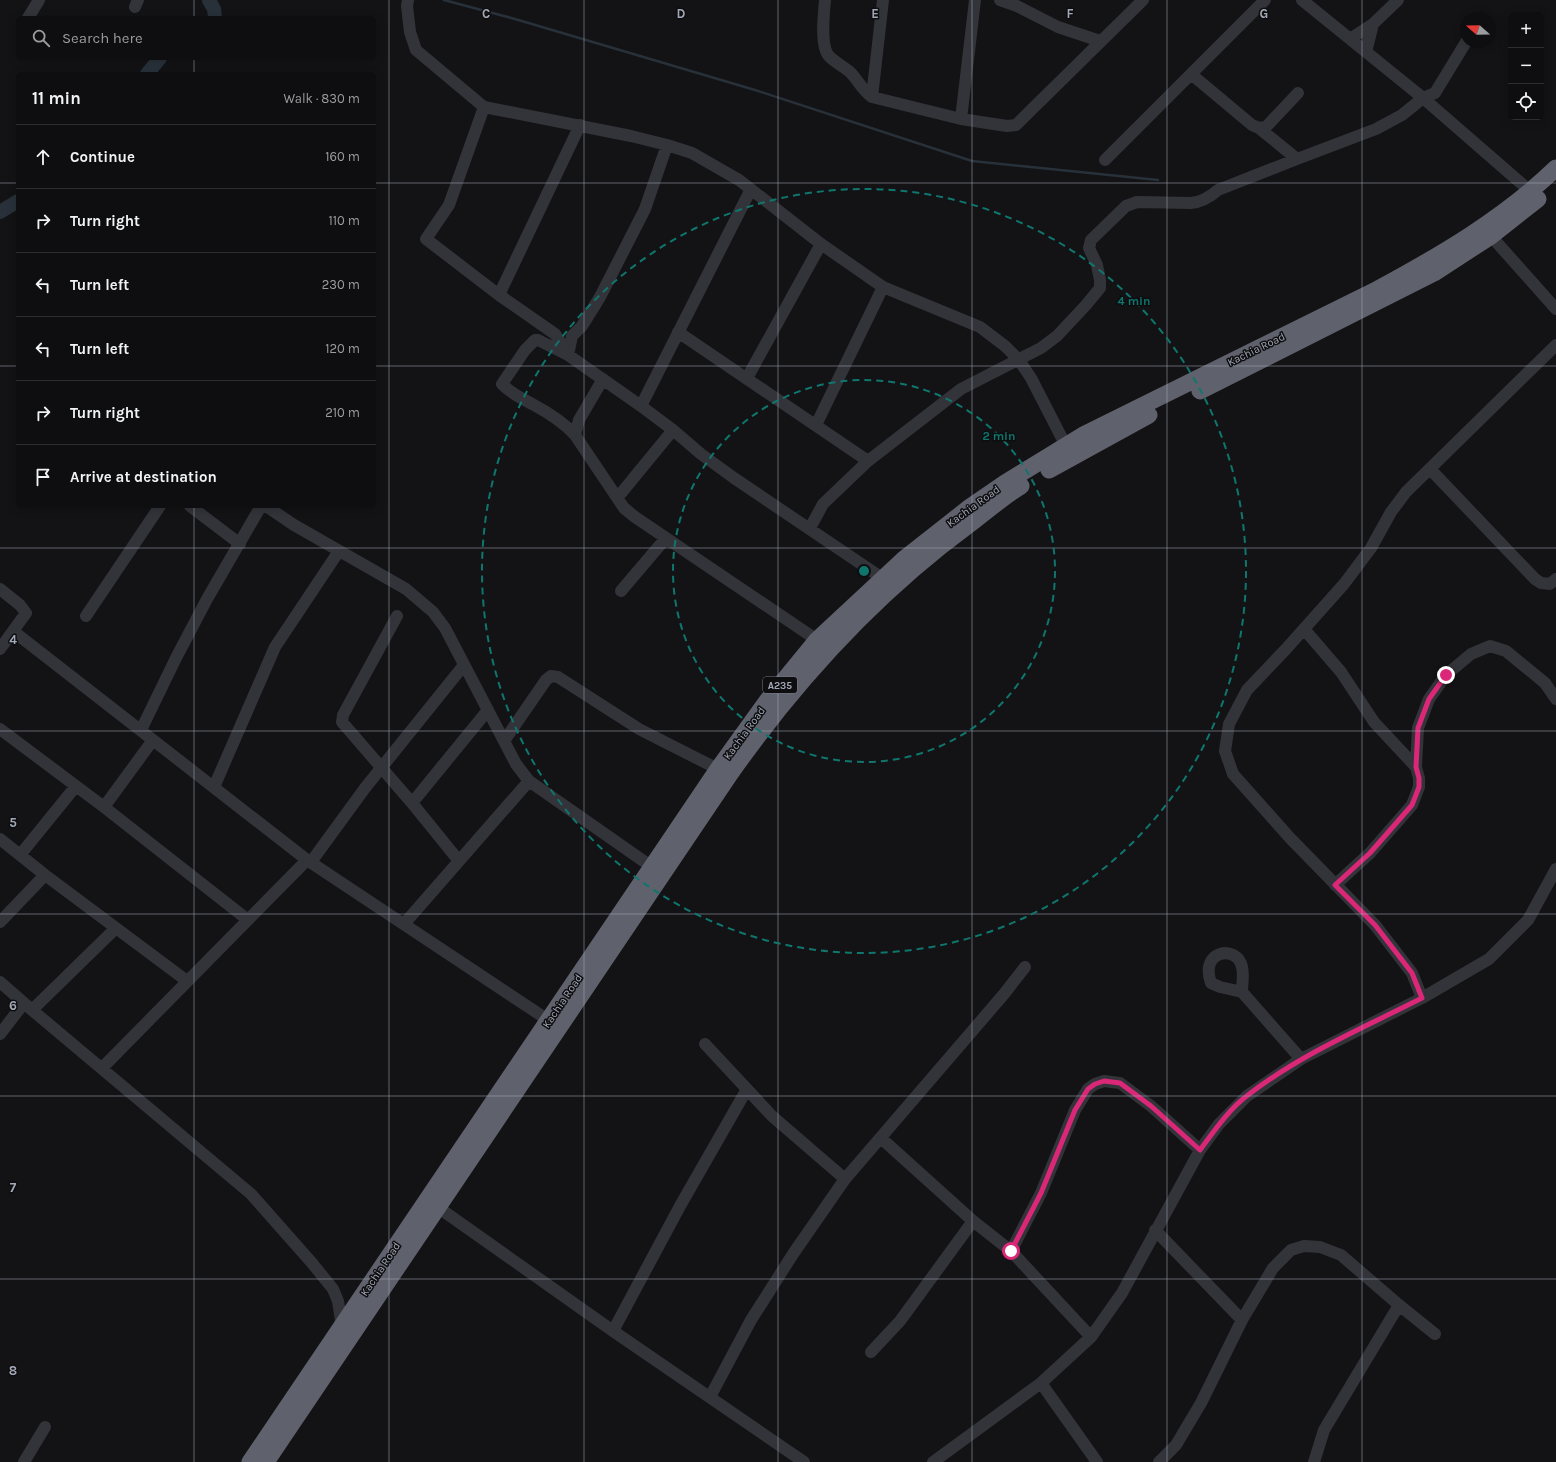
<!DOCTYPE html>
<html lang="en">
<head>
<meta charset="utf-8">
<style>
	:root { --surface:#0e0e10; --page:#171719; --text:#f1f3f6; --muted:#9b9c9f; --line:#2e2e30 }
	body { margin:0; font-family:Karla,sans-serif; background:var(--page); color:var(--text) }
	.controls { position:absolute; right:12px; top:12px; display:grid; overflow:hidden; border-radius:6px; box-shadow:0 2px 10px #0003 }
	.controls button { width:36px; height:36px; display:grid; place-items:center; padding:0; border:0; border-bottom:1px solid var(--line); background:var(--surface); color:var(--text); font:20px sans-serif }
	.compass { position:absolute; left:1460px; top:12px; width:36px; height:36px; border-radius:50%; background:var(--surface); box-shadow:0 2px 10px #0003; rotate:290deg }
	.stop { position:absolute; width:12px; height:12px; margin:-9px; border:3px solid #db2777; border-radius:50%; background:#fff }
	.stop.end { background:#db2777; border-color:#fff; box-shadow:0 1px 4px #0008 }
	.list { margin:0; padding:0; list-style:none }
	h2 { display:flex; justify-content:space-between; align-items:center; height:52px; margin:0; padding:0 16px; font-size:17px }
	h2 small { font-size:13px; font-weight:400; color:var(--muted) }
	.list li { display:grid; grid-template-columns:26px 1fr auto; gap:12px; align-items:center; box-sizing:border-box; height:64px; padding:0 16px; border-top:1px solid var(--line) }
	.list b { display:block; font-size:15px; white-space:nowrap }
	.list em { font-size:13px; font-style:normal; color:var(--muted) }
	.icon { flex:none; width:22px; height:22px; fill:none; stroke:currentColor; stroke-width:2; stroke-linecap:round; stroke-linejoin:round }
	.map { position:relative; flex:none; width:1556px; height:1462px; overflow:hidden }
	.search { position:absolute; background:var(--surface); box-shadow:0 2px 10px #0003; left:16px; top:16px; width:360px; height:44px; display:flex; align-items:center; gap:10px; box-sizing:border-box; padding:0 14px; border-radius:6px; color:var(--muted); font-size:15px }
	.panel { position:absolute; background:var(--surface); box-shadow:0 2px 10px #0003; left:16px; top:72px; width:360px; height:436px; border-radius:6px }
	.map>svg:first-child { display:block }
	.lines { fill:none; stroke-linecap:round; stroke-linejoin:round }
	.stream { stroke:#28313a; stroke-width:2.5 }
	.river { stroke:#28313a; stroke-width:14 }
	.minor { stroke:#33343a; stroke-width:12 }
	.highway { stroke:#5f626c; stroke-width:17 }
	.route { stroke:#db2777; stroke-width:5 }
	.grid { fill:none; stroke:#a3a8b7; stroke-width:1; stroke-opacity:0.55 }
	.ring { fill:none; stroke:#0f766e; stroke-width:2; stroke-dasharray:7 5 }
	.labels { text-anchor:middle; stroke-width:3; stroke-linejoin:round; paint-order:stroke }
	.shield { fill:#0e0e10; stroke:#767a85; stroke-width:1 }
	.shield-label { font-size:10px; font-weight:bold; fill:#a3a8b7 }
	.street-label { font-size:11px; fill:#a3a8b7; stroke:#0e0e10 }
	.grid-label { font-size:13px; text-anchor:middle; font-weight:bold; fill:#a3a8b7; stroke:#0e0e10; stroke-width:3; stroke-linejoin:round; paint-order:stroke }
	.centre { fill:#0f766e; stroke:#0e0e10; stroke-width:2 }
	.ring-label { font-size:12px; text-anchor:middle; font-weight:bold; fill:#0f766e; stroke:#0e0e10; stroke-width:3; stroke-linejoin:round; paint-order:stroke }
</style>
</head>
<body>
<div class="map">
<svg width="1556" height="1462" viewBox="0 0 1556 1462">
	<rect width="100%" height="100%" fill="#131315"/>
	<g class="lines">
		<path class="stream" d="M444 0 515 19 755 90 972 161 1158 180"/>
		<path class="river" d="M209 0 214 9 215 18
			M147 74 160 58
			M0 212 18 201"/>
		<path class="minor" d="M408 0 407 6 410 32 416 50 484 107 631 136 667 145 692 153 739 180 821 244 883 287 980 327 1005 346 1019 360 1031 378 1066 446
			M825 0C824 14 820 43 828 55 834 62 843 66 850 72 858 80 862 90 872 97L961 119 1007 126 1016 125 1143 0
			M1000 0 1017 6 1058 27 1100 41
			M1302 0 1423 98 1530 191
			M135 7 138 0
			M28 18 39 0
			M1350 39 1373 24 1398 0
			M1366 52 1373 24
			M1191 74 1252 125 1259 128 1297 159
			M872 97 883 0
			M484 107 449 205 426 239 499 295 555 334 568 355 641 406 673 430 701 454 734 478 882 578
			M961 119 975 0
			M1259 128 1266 127 1298 93
			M1105 160 1265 0
			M1491 236 1556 309
			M499 295 580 125
			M678 332 868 461
			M747 378 821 244
			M603 379 579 420 575 435 624 508 635 517 817 640
			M641 406 751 189
			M816 425 883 287
			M575 435C564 423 549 413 534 405 523 399 511 394 502 384L525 350 535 340H538L568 355 572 336 582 326 600 297 645 209 667 145
			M1430 469 1535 579 1541 583 1550 584 1556 579
			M618 497 673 430
			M190 506 240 544
			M266 506 294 525 406 589 433 612 445 628 516 764 529 781 652 867
			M810 528 823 504 868 461 961 389 1041 348 1057 336 1086 305 1100 288V280L1097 265 1089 248 1091 240 1126 206 1137 202 1191 203C1202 202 1210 197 1218 190L1297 159 1376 129 1402 115 1423 98 1435 93 1466 42
			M0 589 20 605 26 613 0 649
			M621 591 666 538
			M86 616 160 506
			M397 616 343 715 342 722 412 803 459 861
			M1304 629 1341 672 1374 722 1416 767
			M13 631 307 860 548 1020
			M0 729 104 807 248 920
			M141 730 176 658 207 599 261 506
			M504 741 546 680 551 676 558 677 639 729 718 769
			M214 787 275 647 339 551
			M412 803 488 710
			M104 807 153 740
			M0 839 45 875 187 981
			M20 855 76 786
			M311 862 365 788 464 665
			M1335 885 1370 853 1412 805 1419 787V778L1416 767 1418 728 1429 699 1446 675 1471 654 1490 646 1506 651 1545 683 1556 699
			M0 922 45 875
			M404 924 529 781
			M0 982 32 1010 251 1194 312 1263 333 1289 338 1301 342 1327
			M1242 992C1242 984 1244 975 1242 967 1237 944 1199 950 1211 983L1220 987 1242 992 1301 1059
			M1422 998 1412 973 1375 925 1290 838 1233 774 1225 751 1229 724 1247 690 1286 649 1344 584 1371 548 1391 512 1406 492 1556 345
			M32 1010 116 928
			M0 1034 24 1003
			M705 1044 772 1116 845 1179
			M102 1068 307 860
			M882 1139 973 1221 1011 1251 1091 1337
			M439 1208 613 1331 804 1462
			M1155 1230 1242 1320
			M1011 1251 1041 1193 1075 1110 1088 1089 1095 1084 1104 1081 1120 1083 1151 1106 1200 1150
			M613 1331 680 1206 747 1089
			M871 1352 900 1321 973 1221
			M1041 1383 1097 1462
			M710 1397 751 1320 793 1254 845 1179 1004 994 1025 967
			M24 1462 45 1427
			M933 1462 1041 1383 1091 1337 1122 1293 1200 1150 1219 1124 1247 1096 1301 1059 1422 998 1489 959 1528 920 1556 869
			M1159 1462 1176 1445 1201 1403 1242 1320 1273 1268 1291 1250 1304 1246 1320 1247 1341 1255 1399 1305 1435 1334
			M1314 1462 1324 1430 1399 1305"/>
		<path class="highway" d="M1200 391 1434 273 1491 236 1538 199
			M1049 470 1149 415
			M250 1462 718 769 767 701 817 640 904 559 970 507 1005 483 1085 434 1378 289C1441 255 1504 218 1556 168
			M266 1462 730 774C797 679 876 593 970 524 987 511 1003 497 1021 486"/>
	</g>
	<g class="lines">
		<path class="route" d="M1011 1251 1041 1193 1075 1110 1088 1089 1095 1084 1104 1081 1120 1083 1151 1106 1200 1150C1214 1131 1229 1109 1248 1095 1301 1054 1363 1028 1422 998L1412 973 1375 925 1335 885 1370 853 1412 805 1419 787V778L1416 767 1418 728 1429 699 1446 675"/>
	</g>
	<path class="grid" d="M194 0V18M389 0V1462M584 0V1462M778 0V1462M972 0V1462M1167 0V1462M1362 0V1462M194 58V74M0 183H18M374 183H1556M0 366H18M374 366H1556M194 506V1462M0 548H1556M0 731H1556M0 914H1556M0 1096H1556M0 1279H1556"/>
	<g class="ring">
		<circle cx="864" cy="571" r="191"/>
		<circle cx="864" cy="571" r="382"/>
	</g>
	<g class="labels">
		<rect class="shield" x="763" y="677" width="34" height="16" rx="3"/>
		<g class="shield-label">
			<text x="780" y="689">A235</text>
		</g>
		<g class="street-label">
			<text transform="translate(1256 349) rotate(-26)" y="4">Kachia Road</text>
			<text transform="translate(973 506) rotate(-36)" y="4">Kachia Road</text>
			<text transform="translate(744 733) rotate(-54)" y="4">Kachia Road</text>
			<text transform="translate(562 1001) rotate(-56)" y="4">Kachia Road</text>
			<text transform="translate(380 1269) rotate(-56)" y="4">Kachia Road</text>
		</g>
	</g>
	<g class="grid-label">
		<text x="486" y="18">C</text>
		<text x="681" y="18">D</text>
		<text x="875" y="18">E</text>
		<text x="1070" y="18">F</text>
		<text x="1264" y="18">G</text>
		<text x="13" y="644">4</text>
		<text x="13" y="827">5</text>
		<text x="13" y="1010">6</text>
		<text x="13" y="1192">7</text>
		<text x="13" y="1375">8</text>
	</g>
	<circle cx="864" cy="571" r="6" class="centre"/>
	<g class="ring-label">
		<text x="1134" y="305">4 min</text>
		<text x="999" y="440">2 min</text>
	</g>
</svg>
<div class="controls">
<button>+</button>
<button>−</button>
<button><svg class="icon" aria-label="locate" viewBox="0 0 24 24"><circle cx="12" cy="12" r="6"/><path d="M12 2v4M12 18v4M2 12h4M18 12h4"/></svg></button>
</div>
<svg class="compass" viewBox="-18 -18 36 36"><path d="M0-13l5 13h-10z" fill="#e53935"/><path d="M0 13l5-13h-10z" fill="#9b9c9f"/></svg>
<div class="stop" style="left:1011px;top:1251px"></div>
<div class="stop end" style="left:1446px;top:675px"></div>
<div class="search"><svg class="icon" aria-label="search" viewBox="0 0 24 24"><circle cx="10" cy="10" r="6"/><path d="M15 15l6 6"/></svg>Search here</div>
<section class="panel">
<h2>11 min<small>Walk · 830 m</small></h2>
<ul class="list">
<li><svg class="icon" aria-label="ahead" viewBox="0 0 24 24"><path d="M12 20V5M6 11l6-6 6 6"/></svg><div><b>Continue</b></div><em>160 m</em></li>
<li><svg class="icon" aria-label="right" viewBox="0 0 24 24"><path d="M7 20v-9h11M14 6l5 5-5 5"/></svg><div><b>Turn right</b></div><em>110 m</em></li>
<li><svg class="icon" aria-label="left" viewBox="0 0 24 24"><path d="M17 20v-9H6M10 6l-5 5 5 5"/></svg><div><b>Turn left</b></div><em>230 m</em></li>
<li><svg class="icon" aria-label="left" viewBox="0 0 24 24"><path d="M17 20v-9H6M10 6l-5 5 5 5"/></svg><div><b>Turn left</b></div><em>120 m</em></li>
<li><svg class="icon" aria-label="right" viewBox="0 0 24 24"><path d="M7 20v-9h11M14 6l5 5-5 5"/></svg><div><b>Turn right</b></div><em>210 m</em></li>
<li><svg class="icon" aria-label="arrive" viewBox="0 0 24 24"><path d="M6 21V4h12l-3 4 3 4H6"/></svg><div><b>Arrive at destination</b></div></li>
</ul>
</section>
</div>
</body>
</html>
